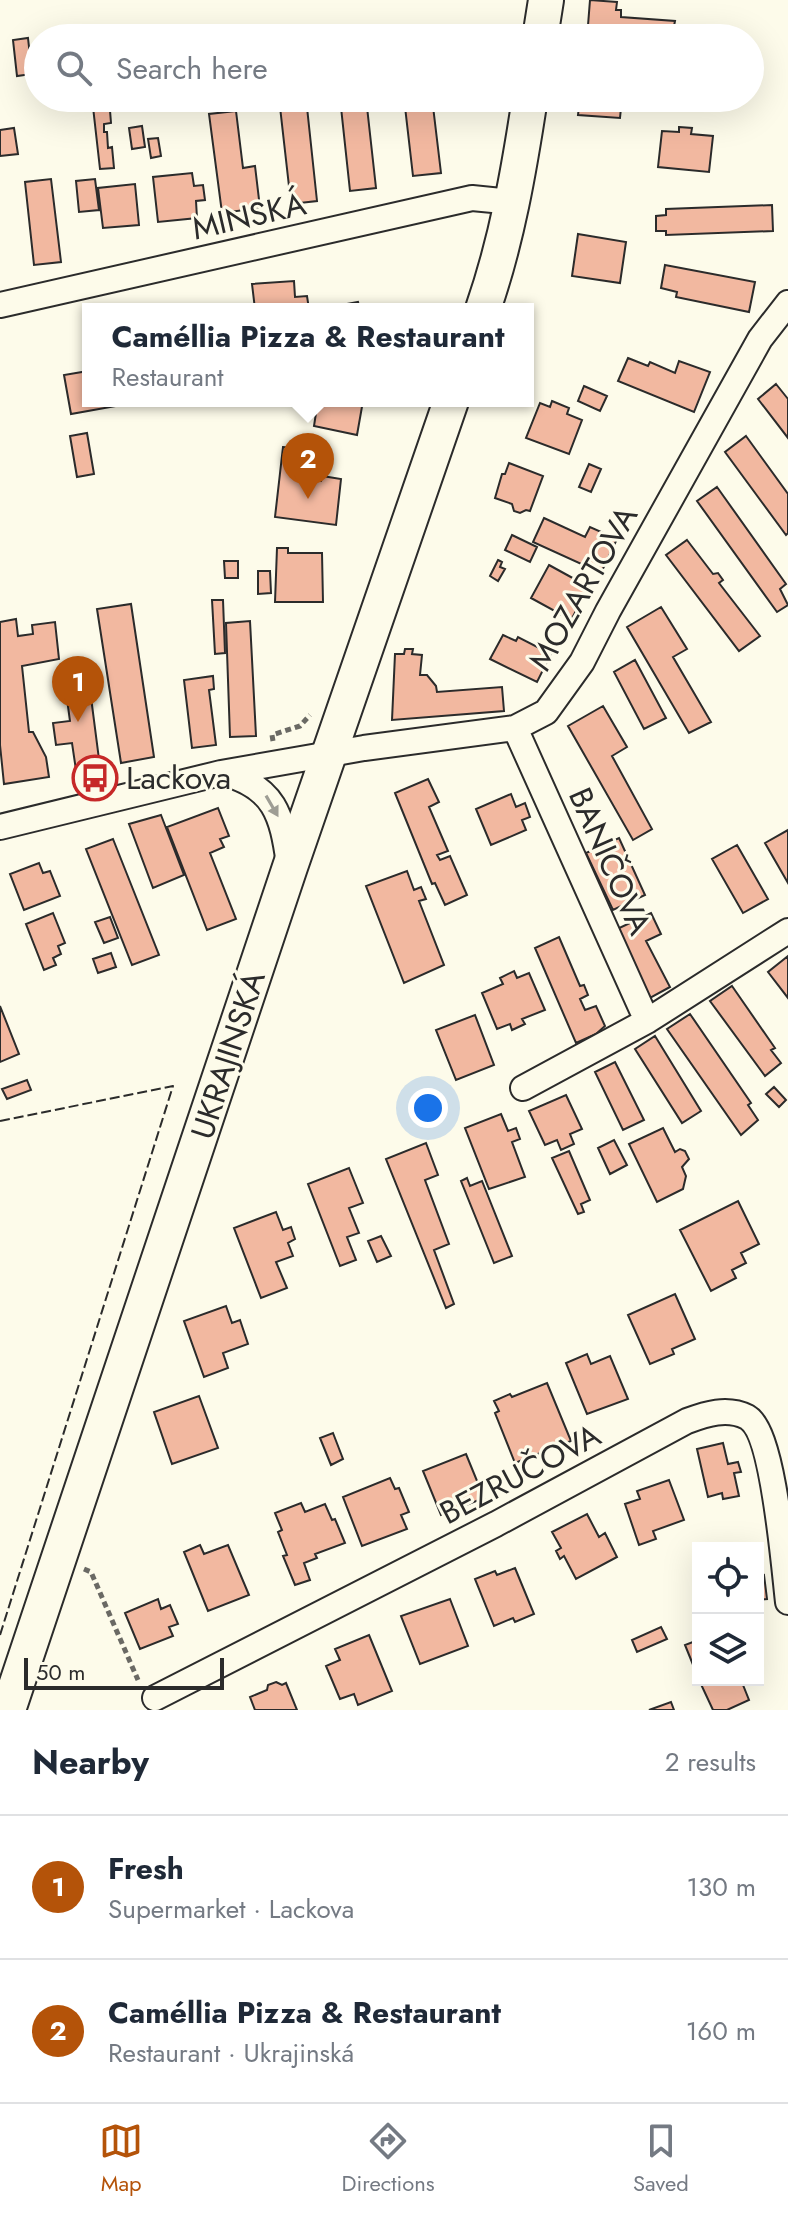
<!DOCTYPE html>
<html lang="en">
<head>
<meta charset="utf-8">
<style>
	:root { --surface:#fff; --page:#f6f6f7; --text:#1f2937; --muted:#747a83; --line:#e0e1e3; --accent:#b45309 }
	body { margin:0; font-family:Jost,sans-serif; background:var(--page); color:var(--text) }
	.controls { position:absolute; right:24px; bottom:24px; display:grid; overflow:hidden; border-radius:0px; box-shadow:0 8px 32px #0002 }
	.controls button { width:72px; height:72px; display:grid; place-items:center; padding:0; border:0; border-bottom:2px solid var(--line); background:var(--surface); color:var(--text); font:40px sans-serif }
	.scale { position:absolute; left:24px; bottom:20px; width:200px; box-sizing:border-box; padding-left:8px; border:4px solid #2b2b2b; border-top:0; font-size:22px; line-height:28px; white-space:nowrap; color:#2b2b2b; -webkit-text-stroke:6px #fdfbea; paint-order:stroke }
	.you { position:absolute; left:428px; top:1108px; width:28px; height:28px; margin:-20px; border:6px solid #fff; border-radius:50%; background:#1a73e8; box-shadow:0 0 0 12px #1a73e833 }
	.badge { display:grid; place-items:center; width:52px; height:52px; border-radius:50%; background:var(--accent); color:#fff; font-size:26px; font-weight:700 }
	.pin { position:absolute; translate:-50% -66px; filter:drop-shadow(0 2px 4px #0008) }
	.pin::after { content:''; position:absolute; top:42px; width:28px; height:24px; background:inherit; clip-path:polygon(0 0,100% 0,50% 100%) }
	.popup { position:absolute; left:82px; top:303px; width:452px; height:104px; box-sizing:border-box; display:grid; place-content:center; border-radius:0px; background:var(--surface); filter:drop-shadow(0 2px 6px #0005); font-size:26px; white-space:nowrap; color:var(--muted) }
	.popup b { font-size:30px; color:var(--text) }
	.popup::after { content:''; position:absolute; left:50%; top:100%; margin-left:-16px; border:16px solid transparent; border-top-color:var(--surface) }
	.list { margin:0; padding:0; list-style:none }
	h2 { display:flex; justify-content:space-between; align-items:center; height:104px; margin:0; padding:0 32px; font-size:34px }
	h2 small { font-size:26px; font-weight:400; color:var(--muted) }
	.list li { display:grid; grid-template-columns:52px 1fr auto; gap:24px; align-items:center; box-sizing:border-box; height:144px; padding:0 32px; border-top:2px solid var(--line) }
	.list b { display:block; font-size:30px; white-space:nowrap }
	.list p { margin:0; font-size:26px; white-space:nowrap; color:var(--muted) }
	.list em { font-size:26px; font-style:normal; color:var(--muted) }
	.icon { flex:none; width:44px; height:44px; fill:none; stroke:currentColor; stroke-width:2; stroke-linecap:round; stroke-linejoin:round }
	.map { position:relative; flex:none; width:788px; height:1710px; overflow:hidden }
	.search { position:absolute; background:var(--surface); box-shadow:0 8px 32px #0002; left:24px; right:24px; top:24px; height:88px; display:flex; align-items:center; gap:20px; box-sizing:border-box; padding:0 28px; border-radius:44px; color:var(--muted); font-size:30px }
	.sheet { height:392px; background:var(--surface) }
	nav { display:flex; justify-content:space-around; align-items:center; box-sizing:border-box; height:112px; border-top:2px solid var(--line); background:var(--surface); font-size:22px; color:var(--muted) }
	nav a { display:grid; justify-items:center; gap:4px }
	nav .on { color:var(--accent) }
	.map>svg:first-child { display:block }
	.building { fill:#f2b8a0; stroke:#2b2b2b; stroke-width:2 }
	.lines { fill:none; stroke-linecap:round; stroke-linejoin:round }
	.minor-casing { stroke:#2b2b2b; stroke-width:28 }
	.secondary-casing { stroke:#2b2b2b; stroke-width:38 }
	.path { stroke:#6a6964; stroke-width:5; stroke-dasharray:6 4; stroke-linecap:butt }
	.minor { stroke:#fdfbea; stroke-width:24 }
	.secondary { stroke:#fdfbea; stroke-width:34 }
	.fence { stroke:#2b2b2b; stroke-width:2; stroke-dasharray:10 4; stroke-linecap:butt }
	.oneway { fill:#9e9d94 }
	.labels { text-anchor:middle; stroke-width:6; stroke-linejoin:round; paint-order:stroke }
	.street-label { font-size:32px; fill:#2b2b2b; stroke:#fdfbea }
	.poi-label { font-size:32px; fill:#2b2b2b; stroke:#fdfbea; text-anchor:start }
</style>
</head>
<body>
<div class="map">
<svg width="788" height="1710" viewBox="0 0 788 1710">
	<rect width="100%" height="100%" fill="#fdfbea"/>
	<path class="building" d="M590 0 617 2 616 10H621V17L675 21 674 26 691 27V38H587Z
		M28 38 32 74 17 76 13 40Z
		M92 98H109L111 123 104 124V132H107L108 148 112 147 114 168 100 169Z
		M279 98H306L317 201 291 204Z
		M340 98H366L376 188 350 191Z
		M404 98H432L441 173 413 176Z
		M580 98H622L620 118 578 115Z
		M236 111 243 168 255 166 260 208 222 213 209 114Z
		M142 126 145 147 132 149 129 128Z
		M679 127 692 128 691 134 713 136 709 172 658 167 662 131 679 132Z
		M14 128 18 154 0 156V130Z
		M158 138 161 156 151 158 148 139Z
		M192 173 194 186 203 185 205 200 196 201 197 218 158 222 153 177Z
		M51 179 61 262 34 265 25 182Z
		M95 179 99 210 79 212 76 181Z
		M135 184 139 225 103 228 98 188Z
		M772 205 773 231 666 235V231H656V216L666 215V209Z
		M578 234 626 242 620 283 572 276Z
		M665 265 755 282 749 312 676 297 677 292 661 288Z
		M294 281 295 297 307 296 309 309H255L252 284Z
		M358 302 360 309H332L331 307Z
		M628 358 648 366 650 362 675 373 679 361 710 372 694 412 618 381Z
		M88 371V401H115L116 406 71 414 64 375Z
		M776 384 788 399V438L758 399Z
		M584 386 607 396 600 411 578 401Z
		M313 401H363L357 435 314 426 316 413 311 412Z
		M552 401 569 408 567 414 582 420 569 454 526 438 540 403 550 407Z
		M87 433 94 474 77 477 70 436Z
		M746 436 788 494V533L786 535 725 452Z
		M283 447 308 450 305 479 321 481 322 476 341 479 336 525 275 517Z
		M509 463 543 476 530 511 526 510 520 513 514 511 512 504 495 498 502 474H505Z
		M589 464 601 469 591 492 579 487Z
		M717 487 786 584 780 589 788 605 777 612 697 501Z
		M544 518 585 537 590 527 617 539 601 573 533 542Z
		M512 535 537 547 530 562 505 550Z
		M687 540 713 574 718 573 723 580 719 583 760 636 739 651 666 555Z
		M277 548H288V553H322L323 602H275Z
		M498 560 502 562 500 567 505 569 498 581 490 576Z
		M224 561H238V578H225Z
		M549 565 589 587 571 620 531 598Z
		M258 571H270L271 593 258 594Z
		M212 600H223L225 653 215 654Z
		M131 604 154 757 121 763 97 609Z
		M661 607 687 649 673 657 711 722 689 733 627 627Z
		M16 619 18 636 33 634 32 625 55 622 59 659 22 666 29 732H33L46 757 49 777 4 784 0 745V622Z
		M250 621 256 736 230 737 226 623Z
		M503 635 516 641 518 637 551 654 537 682 490 659Z
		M405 649H413L412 654 422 655 420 675H427L436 686 437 692 502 687 504 711 392 720 395 654H404Z
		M635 660 666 718 644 729 614 672Z
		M88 674 100 767 76 770 72 743 56 745 53 723 70 721 64 677Z
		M213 676 214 689 209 690 216 745 192 748 184 680Z
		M603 706 627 747 612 756 652 829 633 840 568 726Z
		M428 779 439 802 429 807 448 851 437 855 440 860 450 856 467 895 445 905 435 883 432 884 395 793Z
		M511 794 516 807 525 803 530 817 522 820 526 830 491 845 476 809Z
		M218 808 229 836 220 839 224 847 210 853 236 919 207 930 167 827Z
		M161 815 184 875 153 888 129 824Z
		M788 830V883L765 843Z
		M619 838 645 895 613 910 586 853Z
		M113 839 159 955 132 965 86 849Z
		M737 845 768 899 743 913 712 859Z
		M39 863 43 873 50 871 60 896 24 910 10 874Z
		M407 871 414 890 421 887 426 899 419 901 444 965 404 983 366 886Z
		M53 913 65 943 58 946 61 954 53 958 56 965 44 970 26 924Z
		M651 913 661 934 646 941 670 987 650 998 615 930Z
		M110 917 118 938 104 943 95 922Z
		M559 937 580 986 584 985 588 995 580 999 585 1010 596 1006 605 1026 596 1034 576 1043 535 948Z
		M111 953 116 967 98 973 93 959Z
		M788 956V998L768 972Z
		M514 971 517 978 529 973 545 1010 522 1019 525 1024 512 1030 510 1024 497 1029 482 993 503 984 500 978Z
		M732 986 775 1048 771 1050 781 1063 765 1076 710 1001Z
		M0 1006 19 1054 0 1062Z
		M690 1014 751 1103 748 1105 758 1120 741 1135 667 1029Z
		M475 1015 494 1065 456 1080 436 1030Z
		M655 1036 701 1111 682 1123 635 1049Z
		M615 1062 644 1120 623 1130 595 1072Z
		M27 1080 31 1090 7 1099 2 1089Z
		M774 1087 786 1100 779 1107 766 1094Z
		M566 1095 582 1129 570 1134 574 1144 561 1150 557 1140 545 1145 529 1111Z
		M501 1114 508 1131 516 1128 520 1139 512 1142 525 1177 489 1189 465 1128Z
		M663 1128 675 1152 680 1149 685 1151 689 1159 682 1167 686 1176 683 1189 657 1202 629 1144Z
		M614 1140 627 1165 610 1174 598 1148Z
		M426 1143 438 1175 425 1180 449 1244 434 1250 454 1304 446 1308 386 1159Z
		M569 1151 590 1200 581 1204 584 1212 578 1214 552 1158Z
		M349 1168 363 1203 349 1208 359 1233 347 1237 356 1260 340 1266 308 1184Z
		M467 1178 470 1186 482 1181 512 1256 494 1263 461 1181Z
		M738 1201 759 1244 741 1253 746 1263 732 1270 736 1278 711 1291 680 1230Z
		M276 1212 283 1230 291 1227 295 1239 288 1243 293 1256 276 1262 287 1288 261 1298 234 1228Z
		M381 1236 391 1256 377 1262 368 1241Z
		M675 1294 695 1339 672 1349 674 1354 650 1364 628 1315Z
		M226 1306 232 1323 240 1320 248 1344 223 1353 228 1368 204 1377 184 1321Z
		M587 1354 591 1364 610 1356 628 1399 587 1414 566 1363Z
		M547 1383 571 1441 515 1463 495 1413 499 1411 494 1401 510 1394 512 1397Z
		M199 1396 218 1448 172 1464 154 1412Z
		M333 1433 343 1459 331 1465 320 1438Z
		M723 1443 728 1464 738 1462 741 1472 734 1473 739 1496 723 1499 722 1493 708 1497 697 1449Z
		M466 1454 484 1498 441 1515 423 1471Z
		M390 1478 395 1489 399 1488 409 1512 401 1515 407 1529 362 1546 343 1497Z
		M669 1480 684 1520 653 1531 656 1539 639 1545 625 1504 640 1499 637 1491Z
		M301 1503 305 1512 325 1504 332 1520 335 1519 345 1543 315 1554 317 1558 304 1563 310 1580 295 1585 283 1556 287 1555 278 1532 282 1530 275 1513Z
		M587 1514 599 1537 605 1533 617 1557 576 1579 564 1556 560 1559 556 1551 561 1548 552 1532Z
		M200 1545 204 1554 228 1545 249 1595 208 1611 184 1552Z
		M515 1568 534 1614 515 1622 513 1618 494 1626 475 1579 495 1571 497 1575Z
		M764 1575 767 1599 758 1600V1576Z
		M158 1599 161 1609 170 1605 178 1624 169 1627 173 1636 140 1649 125 1613Z
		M450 1599 468 1646 420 1664 401 1616Z
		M661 1627 667 1639 637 1652 632 1640Z
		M369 1635 392 1691 358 1705 354 1694 340 1699 326 1666 340 1660 335 1649Z
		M698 1640V1677L685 1645Z
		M699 1680H741L749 1700 727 1710H713Z
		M276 1682 282 1685 286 1683 297 1710H255L250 1697 267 1690 268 1685Z
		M671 1702 674 1710H649Z"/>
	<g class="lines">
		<g class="minor-casing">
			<path id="minor" d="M0 305 472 198 513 202
				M515 728 647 1021
				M223 773C275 787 282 815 289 864
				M0 827 221 773 364 748 515 728 546 712 582 662 608 611 760 339 788 303
				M523 1088 647 1021 788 931
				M155 1698 496 1524 687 1421C706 1414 727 1407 747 1417 774 1432 784 1569 788 1602"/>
		</g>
		<g class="secondary-casing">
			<path id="secondary" d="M540 38 546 0
				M483 309C507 240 519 170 530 98
				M8 1710 290 867 451 401"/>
		</g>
		<path class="path" d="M273 741 272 735 300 726 310 715
			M84 1569 91 1572 138 1680"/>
		<use href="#minor" class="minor"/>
		<use href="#secondary" class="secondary"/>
		<path class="fence" d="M0 1121 173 1086 0 1635"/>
	</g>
	<defs><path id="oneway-solid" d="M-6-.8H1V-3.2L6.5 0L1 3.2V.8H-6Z" transform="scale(2)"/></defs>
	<use class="oneway" href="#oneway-solid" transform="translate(272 806) rotate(60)"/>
	<defs>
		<g id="bus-ring" transform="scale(2.3)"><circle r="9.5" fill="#fdfbea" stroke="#c62828" stroke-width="1.5"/><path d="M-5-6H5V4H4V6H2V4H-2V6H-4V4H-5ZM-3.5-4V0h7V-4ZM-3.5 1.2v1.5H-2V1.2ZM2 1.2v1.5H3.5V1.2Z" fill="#c62828"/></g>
	</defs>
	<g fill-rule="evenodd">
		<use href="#bus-ring" x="95" y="778"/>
	</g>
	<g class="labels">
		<g class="street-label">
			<text transform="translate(249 216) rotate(-13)" y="11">MINSKÁ</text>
			<text transform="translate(583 588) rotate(-60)" y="11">MOZARTOVA</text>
			<text transform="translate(610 861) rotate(66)" y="11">BANIČOVA</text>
			<text transform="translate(228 1055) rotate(-72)" y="11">UKRAJINSKÁ</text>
			<text transform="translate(520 1474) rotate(-28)" y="11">BEZRUČOVA</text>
		</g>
		<g class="poi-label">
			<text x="126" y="789">Lackova</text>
		</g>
	</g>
</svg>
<div class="controls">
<button><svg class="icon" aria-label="locate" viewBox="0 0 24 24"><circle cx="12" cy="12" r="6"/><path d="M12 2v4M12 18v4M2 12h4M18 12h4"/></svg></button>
<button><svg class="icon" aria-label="layers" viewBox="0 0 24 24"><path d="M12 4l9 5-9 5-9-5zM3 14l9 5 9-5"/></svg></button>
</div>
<div class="scale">50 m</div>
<div class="you"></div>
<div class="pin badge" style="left:78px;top:722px">1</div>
<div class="pin badge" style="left:308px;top:499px">2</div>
<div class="popup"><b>Caméllia Pizza &amp; Restaurant</b>Restaurant</div>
<div class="search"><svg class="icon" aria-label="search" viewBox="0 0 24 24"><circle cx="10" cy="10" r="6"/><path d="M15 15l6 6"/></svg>Search here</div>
</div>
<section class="sheet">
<h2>Nearby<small>2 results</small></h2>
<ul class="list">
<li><span class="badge">1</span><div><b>Fresh</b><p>Supermarket · Lackova</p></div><em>130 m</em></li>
<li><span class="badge">2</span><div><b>Caméllia Pizza &amp; Restaurant</b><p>Restaurant · Ukrajinská</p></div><em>160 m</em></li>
</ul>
</section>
<nav>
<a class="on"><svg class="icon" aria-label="map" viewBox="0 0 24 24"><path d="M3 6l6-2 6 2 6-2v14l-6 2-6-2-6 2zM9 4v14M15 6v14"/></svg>Map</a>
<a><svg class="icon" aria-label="directions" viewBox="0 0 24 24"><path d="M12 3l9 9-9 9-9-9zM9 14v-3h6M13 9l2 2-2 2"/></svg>Directions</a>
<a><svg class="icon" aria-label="saved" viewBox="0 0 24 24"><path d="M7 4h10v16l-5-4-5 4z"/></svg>Saved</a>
</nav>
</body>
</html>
